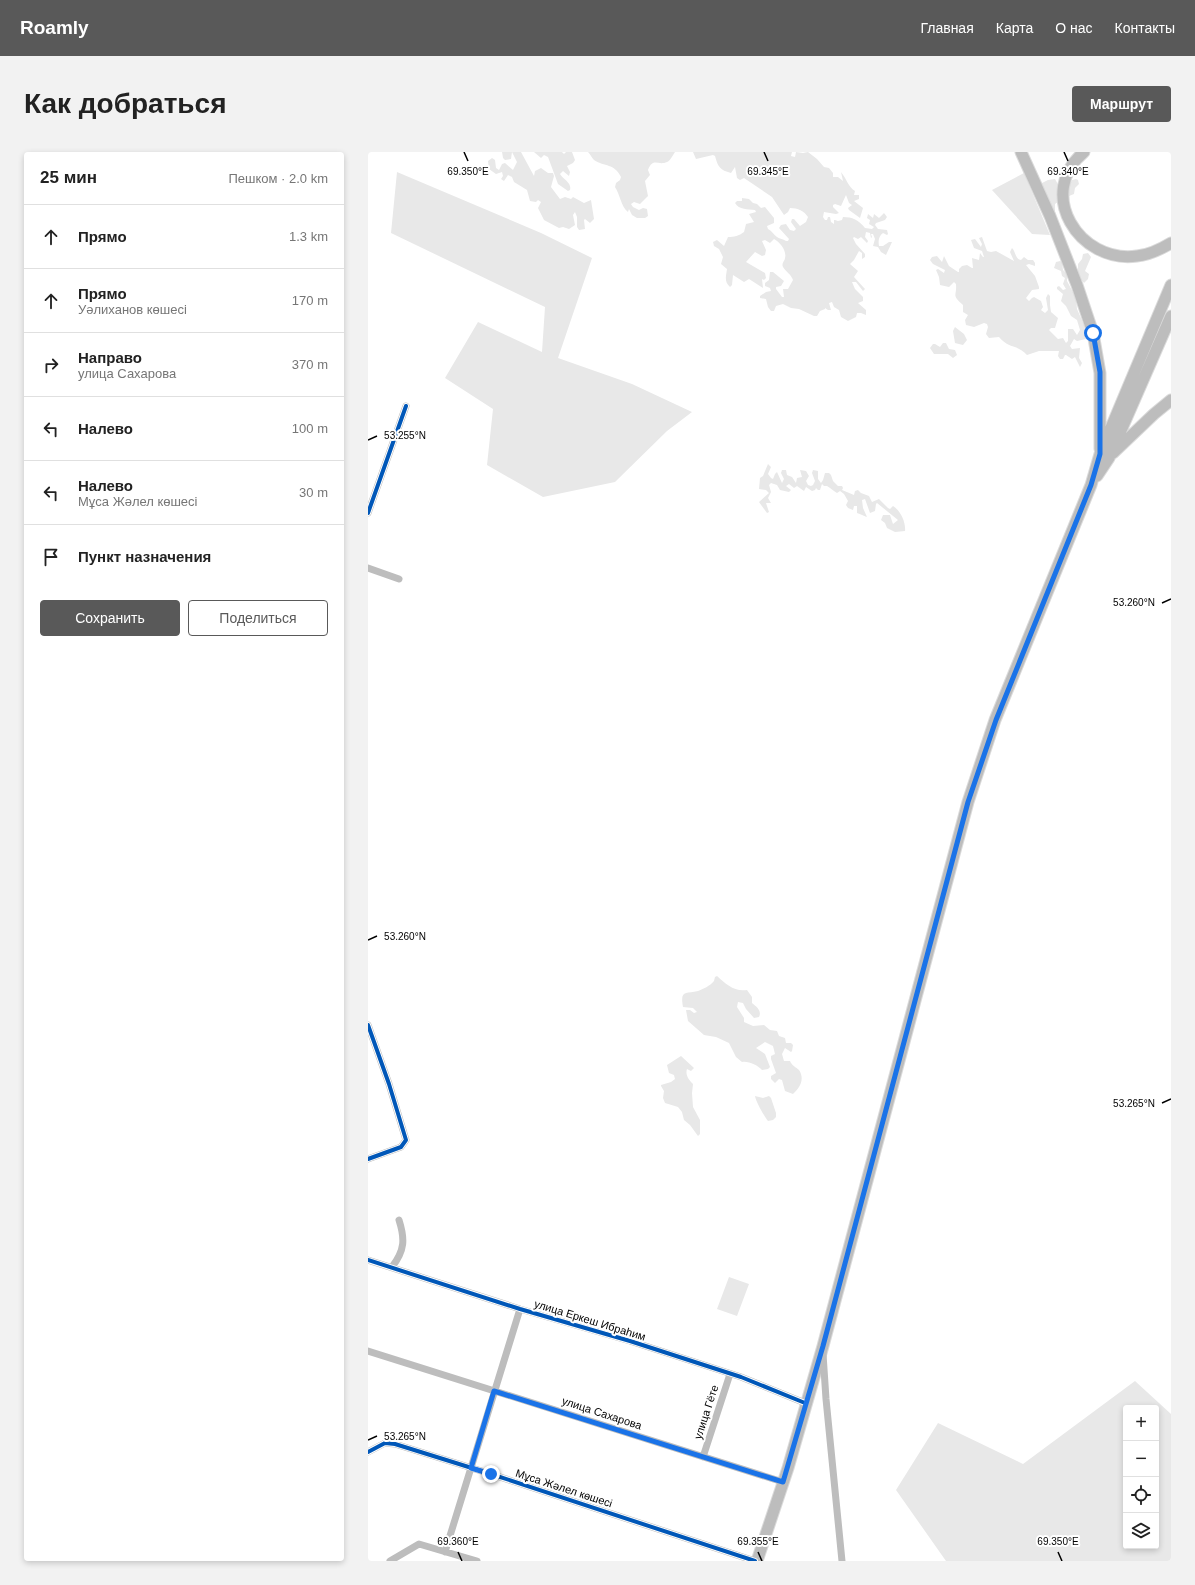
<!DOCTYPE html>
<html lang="ru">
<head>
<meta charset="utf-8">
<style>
	:root { --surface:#fff; --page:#f2f2f2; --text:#222; --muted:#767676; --line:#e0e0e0; --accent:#595959 }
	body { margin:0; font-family:Arial,sans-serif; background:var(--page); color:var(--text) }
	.controls { position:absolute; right:12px; bottom:12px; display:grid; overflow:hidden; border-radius:4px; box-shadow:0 2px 6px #0003 }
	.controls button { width:36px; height:36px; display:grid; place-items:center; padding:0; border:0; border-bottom:1px solid var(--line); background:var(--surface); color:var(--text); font:20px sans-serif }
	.stop { position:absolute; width:12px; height:12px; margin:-9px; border:3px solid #1a73e8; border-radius:50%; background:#fff }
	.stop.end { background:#1a73e8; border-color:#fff; box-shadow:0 1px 4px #0008 }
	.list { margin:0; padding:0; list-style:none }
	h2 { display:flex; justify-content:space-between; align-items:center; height:52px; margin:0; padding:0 16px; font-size:17px }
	h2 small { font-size:13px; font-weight:400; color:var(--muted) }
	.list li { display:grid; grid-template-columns:26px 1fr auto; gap:12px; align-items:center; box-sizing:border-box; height:64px; padding:0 16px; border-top:1px solid var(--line) }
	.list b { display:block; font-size:15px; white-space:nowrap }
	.list p { margin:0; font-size:13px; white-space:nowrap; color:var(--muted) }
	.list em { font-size:13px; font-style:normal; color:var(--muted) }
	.actions { display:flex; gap:8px; padding:12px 16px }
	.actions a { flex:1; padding:9px 0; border:1px solid var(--accent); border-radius:4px; text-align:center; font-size:14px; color:var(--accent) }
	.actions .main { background:var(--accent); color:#fff }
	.icon { flex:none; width:22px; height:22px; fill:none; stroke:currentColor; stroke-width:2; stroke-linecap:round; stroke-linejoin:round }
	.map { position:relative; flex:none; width:803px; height:1409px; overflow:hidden; border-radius:4px }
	header { display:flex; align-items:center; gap:24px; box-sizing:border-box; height:56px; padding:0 20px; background:var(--accent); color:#fff }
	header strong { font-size:19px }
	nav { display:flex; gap:22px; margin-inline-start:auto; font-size:14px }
	.intro { display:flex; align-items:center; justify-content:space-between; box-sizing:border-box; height:96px; padding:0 24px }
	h1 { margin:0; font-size:28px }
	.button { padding:10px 18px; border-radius:4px; background:var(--accent); color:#fff; font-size:14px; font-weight:700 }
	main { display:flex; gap:24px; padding:0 24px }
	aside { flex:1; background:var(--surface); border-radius:4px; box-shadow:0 2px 6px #0003 }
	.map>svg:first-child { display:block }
	.green { fill:#e8e8e8; fill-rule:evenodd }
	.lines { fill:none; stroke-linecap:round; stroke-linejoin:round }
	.primary-casing { stroke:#dbdbdb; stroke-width:13 }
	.street { stroke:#bdbdbd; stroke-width:7 }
	.primary { stroke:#bdbdbd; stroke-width:11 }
	.cycleway-casing { stroke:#fff; stroke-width:6 }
	.cycleway { stroke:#0057b8; stroke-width:4 }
	.route { stroke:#1a73e8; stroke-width:5 }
	.ticks { fill:none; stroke:#000; stroke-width:1.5 }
	.labels { text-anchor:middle; stroke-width:4; stroke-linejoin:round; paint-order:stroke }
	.street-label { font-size:11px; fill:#000; stroke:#fff }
	.ticks-label { font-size:10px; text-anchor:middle; fill:#000; stroke:#fff; stroke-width:4; stroke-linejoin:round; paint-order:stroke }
</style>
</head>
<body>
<header>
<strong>Roamly</strong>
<nav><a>Главная</a><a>Карта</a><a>О нас</a><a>Контакты</a></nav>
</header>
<div class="intro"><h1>Как добраться</h1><a class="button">Маршрут</a></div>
<main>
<aside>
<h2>25 мин<small>Пешком · 2.0 km</small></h2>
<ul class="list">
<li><svg class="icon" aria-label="ahead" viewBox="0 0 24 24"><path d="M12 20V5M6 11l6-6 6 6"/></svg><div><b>Прямо</b></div><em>1.3 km</em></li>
<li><svg class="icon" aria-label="ahead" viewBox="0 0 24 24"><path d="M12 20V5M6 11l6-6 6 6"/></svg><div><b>Прямо</b><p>Уәлиханов көшесі</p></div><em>170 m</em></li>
<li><svg class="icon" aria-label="right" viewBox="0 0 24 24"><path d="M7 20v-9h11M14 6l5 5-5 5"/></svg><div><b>Направо</b><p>улица Сахарова</p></div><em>370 m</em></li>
<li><svg class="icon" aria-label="left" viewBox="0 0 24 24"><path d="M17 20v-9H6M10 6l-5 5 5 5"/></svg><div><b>Налево</b></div><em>100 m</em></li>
<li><svg class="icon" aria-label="left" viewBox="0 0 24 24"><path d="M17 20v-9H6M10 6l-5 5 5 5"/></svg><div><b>Налево</b><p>Мұса Жәлел көшесі</p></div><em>30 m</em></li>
<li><svg class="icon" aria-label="arrive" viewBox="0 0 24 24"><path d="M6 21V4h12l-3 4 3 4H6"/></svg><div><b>Пункт назначения</b></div></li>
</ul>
<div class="actions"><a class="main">Сохранить</a><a>Поделиться</a></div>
</aside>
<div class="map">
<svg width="803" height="1409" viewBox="0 0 803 1409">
	<rect width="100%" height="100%" fill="#fff"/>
	<path class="green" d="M134 0H153L166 24 167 19 173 16 180 21H185L186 24 183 35 192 47 197 45 203 47 205 45 216 51 223 48 226 67 222 71 217 67 216 68 217 77 211 78 209 75V65L207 60 205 63 207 73 201 77 195 75 191 76 176 68 170 56 173 50 170 48 168 50 162 49 159 38 146 30 144 25 140 23 136 29 133 27 135 24 134 20 128 22 121 17 120 9 124 6 127 8 128 16 131 18 134 12 137 11 145 18 149 10 144 0 143 7 137 8 135 6Z
		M166 0H194L196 2 198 0H204L207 8 205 11 199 14 202 20 201 24 195 19 192 22C196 28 204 31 202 38L200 39 190 32 180 5 176 3 173 6Z
		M220 0H307C305 3 302 9 299 10 290 14 285 5 280 18L282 23 277 29 280 44 272 52 266 50 263 52 265 55 271 58 275 56 279 57 280 64 277 66H269L264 63 261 57 260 60C253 55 252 42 247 35L248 31 252 28 253 25C246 11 237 15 226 8 224 6 222 2 220 0Z
		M325 0H424L423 4 427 5 428 0 435 1 440 0 449 7 456 15 461 16 465 21V25H470L475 29 473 20C478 26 481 36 487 39L486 43H491V47L486 49 495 56 492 66 481 58 480 56 484 53 481 51 478 43 473 54 467 52 465 53V55L471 61 468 62 456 60 455 65 457 68H459L460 65H462L463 70 466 72V68H467L470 69 474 68 475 65C484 65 491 68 497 76L504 77 506 75 501 72 502 68 499 66 500 62 505 66 506 62 511 66 516 61 519 65 517 68 508 71 507 73 510 77 519 78 520 82 519 83 515 81C511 84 510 88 511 94H515L521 90H524L518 103 513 100 510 95 505 94 507 87 505 82H503L504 85 503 86 502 81 498 80 497 85 500 89 499 91 493 85 490 87 486 85 485 86 488 92 497 102V105L494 107V101L491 99 486 108 482 112 490 119 486 125 497 137 495 139 488 130H484L487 137 495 145V149L490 151 498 158V163L493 161H489L488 165 480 169 473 165 471 158 466 155 464 150 461 151 463 158H460L457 156V157L452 159 449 164H446L431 157 423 156 415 152 408 154 406 159H403L400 155 398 147 392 146V144L398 140 403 139 402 136 397 134V131L401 128 402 120H405L416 129 413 134 408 135V137L414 145H416L415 137H420L425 128C423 122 418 120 415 115 413 111 417 109 417 106 419 99 412 90 406 87L402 91 397 88 394 89 398 98 397 103 394 104 387 100 378 110 397 121 398 126 396 128 394 127 395 136 381 127 376 130 365 123 364 133 362 135C356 130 358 124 359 117L353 112 355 105 351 97 346 94 345 90 349 88 356 94 360 85C366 85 371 84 376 80L378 72 386 70 381 62 388 60 387 58C380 57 371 58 367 51L369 49H374V46L381 47 385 51 389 52 393 56 397 55 406 66V71L399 74 400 77C404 79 406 83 409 85 412 87 415 87 418 89H420L421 87 411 76 413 73 418 72 422 78 426 79 428 77 423 70 424 67H426L432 74 438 70 440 65C436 59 430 56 422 56L420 60 416 63 404 45 376 26 372 28 369 26 367 15 363 21C352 18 350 15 347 4L345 3 328 7Z
		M29 20 173 81 224 106 190 206 264 232 324 260 299 279 247 330 175 345 119 313 125 257 77 226 110 170 174 200 177 155 23 81Z
		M656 21 682 83 664 82 624 38Z
		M687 27 692 36 691 49 687 52V60L684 62 676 46 674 31 680 28Z
		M708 27 710 28 711 32 707 36 706 42 701 44 699 40 704 28Z
		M614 85 619 99 623 100 628 99 646 109 642 100 644 96C648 100 647 107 653 108L656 105 660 108H665L667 111V114L661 112 658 113 667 124 671 135V137L664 138 658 146 661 149 664 146 666 145 673 149 675 155 673 158 677 161 680 158 678 146 680 142 682 144V153L683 160 690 166 687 176H683L681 178 690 187 695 186 698 191 700 189V177H705L709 183 712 178 709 168 703 164 698 154 693 149 695 142 689 137V135L691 134 695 138 698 137 695 132 697 126 694 124 693 119 686 116 688 110 692 109 694 110 695 118 699 122V129L708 146 709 157 716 173 718 187 709 189 706 187 702 194 704 197 712 196 711 206 714 211 712 215 707 205 704 207 698 203H697L695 207H692L690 204 691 199H671L659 203C649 192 641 197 631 185L621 186 618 182 620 175 619 172 616 171 606 175 598 173 597 168 600 163 595 160V153C583 142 589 145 588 132L586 130 581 135 572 133 571 125 568 118 570 117 576 121 577 118 565 112 562 108 564 105 569 104 574 110 576 104 581 114 590 120H591V117L594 114 599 113 604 116H605L604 106 611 108 612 101 615 105H616L614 99 606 96 603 88 607 87 613 95 614 92 611 86Z
		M720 101 723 105 717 119 721 122 720 127 716 131 709 123 710 118V112L714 107 715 102Z
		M587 175 596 182 599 188 595 193 587 191 585 179Z
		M575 191H578L581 197 587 198 589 203 585 206 580 202H566L562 196 565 192H567L572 195Z
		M400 312 403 315 400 322 403 326 405 327 407 322 409 320 414 331 416 327 413 321 414 318H418L419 323 424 325 428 331 429 326 434 325 432 318 438 319 441 324 438 329 440 333 443 334 445 333 447 329 444 321 445 318 450 319V327L453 331 455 328 457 321H461L463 323 465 329 470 334H474L475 336 474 338 486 343 487 339 490 338 493 341 501 344 504 350 511 347 520 356 522 357 525 354C533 359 538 371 537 379L527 380 519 376 517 371 513 368 515 363H522L525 372 530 368 509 351 508 352 507 359 502 361 497 347 494 348 495 356 499 365C495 364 493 362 489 361V354H486L485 358 480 356 478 353 480 349 476 342 472 339 469 341C465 339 463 336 459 334H456L454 332 452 338H450L448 336 447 338 444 339 438 335 436 339 429 334 426 336 421 332 418 334 423 338 421 340 412 338 409 333 403 331 401 333 403 340 400 346 403 351H398L401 360 399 361 391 350 401 341 398 338 391 337 392 326 395 324Z
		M349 824C358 832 366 840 379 838L384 845V851C389 855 394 859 391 865L386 866 378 857 375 851 370 850 369 855 376 866V870L385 874 396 873 402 878 409 879 411 884 417 886 418 891H423L425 893 424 899 423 900 417 896 414 902 416 909H422C424 914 428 915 431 918 437 927 432 936 425 942L417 939 414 928 411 927 407 931 403 927V924L408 921 403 907V904L407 902 405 894 397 890 388 896 397 902 402 915 400 917 394 918C389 913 381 909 374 910L368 905 361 891 348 885 336 883 320 869 318 858H322L326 861 329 860 325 856 315 855C312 838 317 842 330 839 335 837 342 834 346 829L347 825Z
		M313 904 326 916 323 919 319 917C317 923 321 928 325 932L324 941 325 955 332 968V982L330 984 322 973 316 968 314 960 310 955 297 951 295 946 296 939 293 934V933L303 930 307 927 306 923 301 921 299 913Z
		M387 944 395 946 401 944 403 946 408 961V965L405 968 400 969C396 964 388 950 387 944Z
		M361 1125 381 1132 369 1164 349 1157Z
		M767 1229 803 1262V1409H578L528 1338 570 1271 655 1312ZM758 1256H788V1394H758Z"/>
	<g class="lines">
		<g class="primary-casing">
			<path id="primary" d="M653 0 682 64 709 133 725 181 732 221V297
				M716 0C667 41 711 112 769 104 781 103 793 97 803 91
				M745 301 786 262 803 248
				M729 324 741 306 803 164
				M389 1409 420 1316 455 1194 600 650 627 568 723 333 732 302 803 133"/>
		</g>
		<path class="street" d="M0 361 38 254
			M0 416 31 427
			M0 873 21 932 38 988 33 995 0 1007
			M0 1108 152 1157 262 1189 373 1225 437 1251
			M24 1115C37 1098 37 1087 31 1068
			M0 1199 415 1330
			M455 1202 458 1247 474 1409
			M0 1300 17 1291 27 1292 123 1322 387 1409
			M335 1305 362 1222
			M77 1400 152 1157
			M22 1409 51 1392 109 1409"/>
		<use href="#primary" class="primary"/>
		<g class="cycleway-casing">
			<path id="cycleway" d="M0 361 38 254
				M0 873 21 932 38 988 33 995 0 1007
				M0 1108 152 1157 262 1189 373 1225 437 1251
				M0 1300 17 1291 27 1292 123 1322 387 1409"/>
		</g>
		<use href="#cycleway" class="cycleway"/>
	</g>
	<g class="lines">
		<path class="route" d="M123 1322 103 1316 126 1239 415 1330 455 1194 600 650 628 568 723 333 732 302V220L725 181"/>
	</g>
	<path class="ticks" d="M96 0 100 9M396 0 400 9M696 0 700 9M0 288 9 284M794 451 803 447M0 788 9 784M794 951 803 947M0 1288 9 1284M90 1400 94 1409M390 1400 394 1409M690 1400 694 1409"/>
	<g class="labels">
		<g class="street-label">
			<text transform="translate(222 1168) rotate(17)" y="4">улица Еркеш Ибраһим</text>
			<text transform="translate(338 1260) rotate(-72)" y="4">улица Гёте</text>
			<text transform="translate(234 1261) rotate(18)" y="4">улица Сахарова</text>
			<text transform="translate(196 1336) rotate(18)" y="4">Мұса Жәлел көшесі</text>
		</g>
	</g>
	<g class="ticks-label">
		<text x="100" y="23">69.350°E</text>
		<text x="400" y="23">69.345°E</text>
		<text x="700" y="23">69.340°E</text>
		<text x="37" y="287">53.255°N</text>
		<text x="766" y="454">53.260°N</text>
		<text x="37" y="788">53.260°N</text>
		<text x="766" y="955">53.265°N</text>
		<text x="37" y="1288">53.265°N</text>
		<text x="90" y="1393">69.360°E</text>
		<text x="390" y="1393">69.355°E</text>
		<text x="690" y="1393">69.350°E</text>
	</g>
</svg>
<div class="controls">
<button>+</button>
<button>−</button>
<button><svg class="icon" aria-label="locate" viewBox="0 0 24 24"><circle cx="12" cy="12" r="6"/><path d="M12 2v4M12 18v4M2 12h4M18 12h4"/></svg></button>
<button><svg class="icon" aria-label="layers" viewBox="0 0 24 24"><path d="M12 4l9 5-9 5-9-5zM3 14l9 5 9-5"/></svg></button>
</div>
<div class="stop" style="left:725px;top:181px"></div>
<div class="stop end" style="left:123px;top:1322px"></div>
</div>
</main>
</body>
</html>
